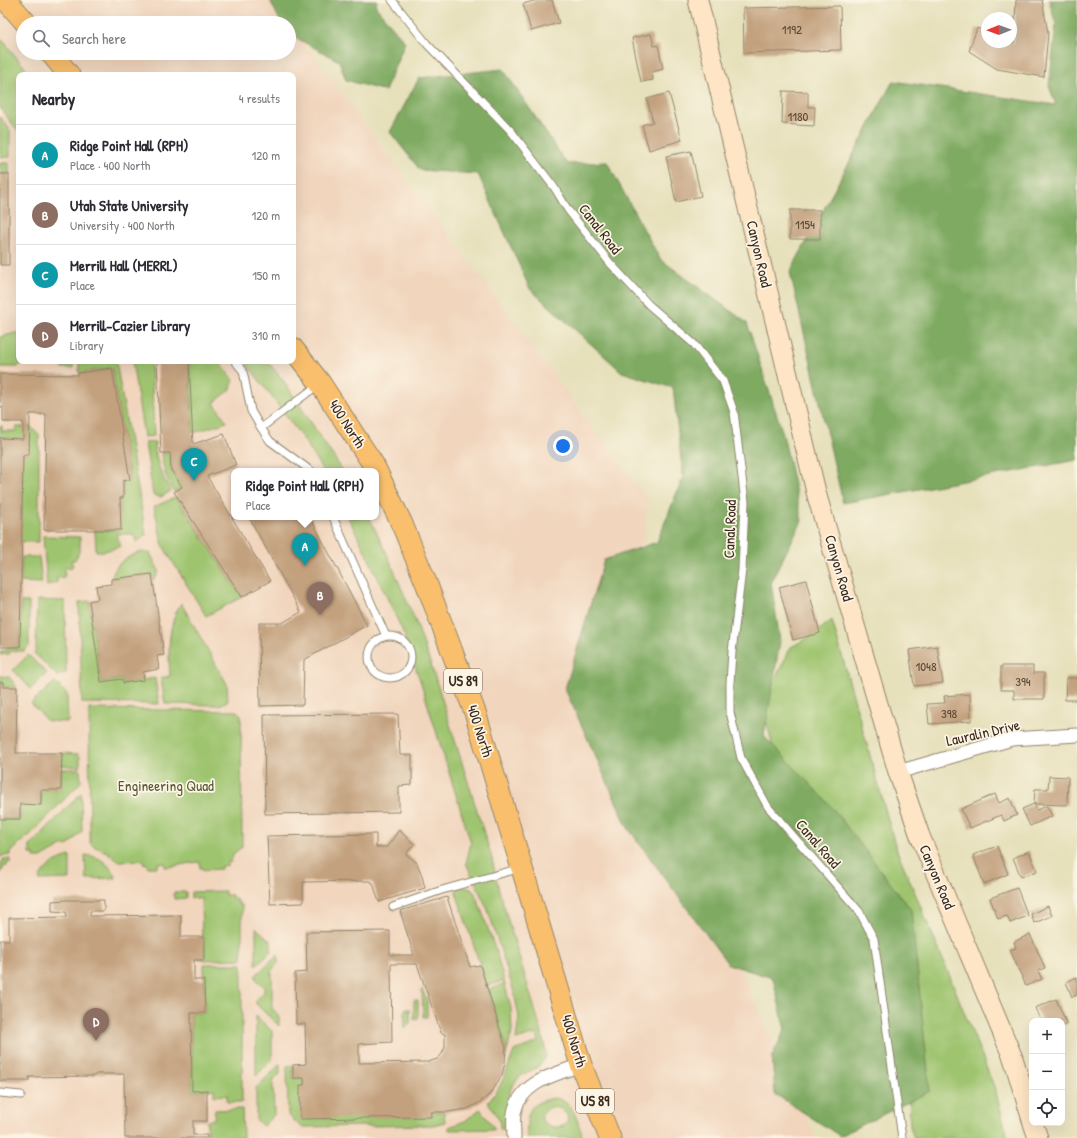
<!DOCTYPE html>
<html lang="en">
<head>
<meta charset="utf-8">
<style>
	:root { --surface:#fff; --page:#f2f2f3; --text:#2b2b33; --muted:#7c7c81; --line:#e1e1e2; --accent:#c8321e }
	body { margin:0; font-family:"Patrick Hand",sans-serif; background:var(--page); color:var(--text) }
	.controls { position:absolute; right:12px; bottom:12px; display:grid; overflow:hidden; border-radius:8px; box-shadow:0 4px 16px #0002 }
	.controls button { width:36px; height:36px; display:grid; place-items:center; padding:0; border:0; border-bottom:1px solid var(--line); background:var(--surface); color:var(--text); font:20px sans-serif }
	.compass { position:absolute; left:981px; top:12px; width:36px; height:36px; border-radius:50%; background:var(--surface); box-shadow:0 4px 16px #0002; rotate:269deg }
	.you { position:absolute; left:563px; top:446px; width:14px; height:14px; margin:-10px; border:3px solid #fff; border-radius:50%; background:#1a73e8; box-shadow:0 0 0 6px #1a73e833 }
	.badge { display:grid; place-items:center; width:26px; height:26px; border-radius:50%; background:var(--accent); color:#fff; font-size:13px; font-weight:700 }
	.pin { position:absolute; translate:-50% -33px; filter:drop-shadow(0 1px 2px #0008) }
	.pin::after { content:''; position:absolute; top:21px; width:14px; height:12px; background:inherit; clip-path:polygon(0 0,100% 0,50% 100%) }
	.popup { position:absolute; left:231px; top:468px; width:148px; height:52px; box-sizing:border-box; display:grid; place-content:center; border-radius:8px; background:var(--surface); filter:drop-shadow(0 1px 3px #0005); font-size:13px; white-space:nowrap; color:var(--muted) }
	.popup b { font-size:15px; color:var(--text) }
	.popup::after { content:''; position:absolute; left:50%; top:100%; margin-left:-8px; border:8px solid transparent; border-top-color:var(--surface) }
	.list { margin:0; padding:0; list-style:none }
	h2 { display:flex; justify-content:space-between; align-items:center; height:52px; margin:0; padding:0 16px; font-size:17px }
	h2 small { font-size:13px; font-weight:400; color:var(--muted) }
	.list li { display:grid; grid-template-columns:26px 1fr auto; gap:12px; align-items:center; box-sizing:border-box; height:60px; padding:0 16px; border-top:1px solid var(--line) }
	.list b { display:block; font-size:15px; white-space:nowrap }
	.list p { margin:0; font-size:13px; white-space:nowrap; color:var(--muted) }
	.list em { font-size:13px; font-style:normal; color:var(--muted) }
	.icon { flex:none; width:22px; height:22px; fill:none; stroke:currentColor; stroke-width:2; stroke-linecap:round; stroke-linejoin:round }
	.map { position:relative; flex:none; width:1077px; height:1138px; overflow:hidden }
	.search { position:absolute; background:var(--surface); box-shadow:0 4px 16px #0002; left:16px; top:16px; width:280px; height:44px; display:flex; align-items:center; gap:10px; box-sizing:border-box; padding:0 14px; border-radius:22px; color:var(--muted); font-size:15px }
	.panel { position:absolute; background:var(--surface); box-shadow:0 4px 16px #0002; left:16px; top:72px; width:280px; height:292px; border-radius:8px }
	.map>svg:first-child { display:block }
	.built { fill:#f1d5bd; fill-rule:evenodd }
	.green { fill:#9fc46f; stroke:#6d7746; fill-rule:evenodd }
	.forest { fill:#7faa62; stroke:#5d6a40 }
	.building { fill:#c3a17e; fill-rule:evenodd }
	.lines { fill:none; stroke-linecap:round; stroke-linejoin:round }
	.lane-casing { stroke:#90856c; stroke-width:9 }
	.street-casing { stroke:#90856c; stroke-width:15 }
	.secondary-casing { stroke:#90856c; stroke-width:21 }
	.primary-casing { stroke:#90856c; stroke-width:23 }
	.lane { stroke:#fff; stroke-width:7 }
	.street { stroke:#fff; stroke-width:13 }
	.secondary { stroke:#fde5c5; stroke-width:19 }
	.primary { stroke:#f9bf6d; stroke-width:21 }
	.labels { text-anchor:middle; stroke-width:3.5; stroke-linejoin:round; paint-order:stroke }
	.number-label { font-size:13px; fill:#5d4836 }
	.shield { fill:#fcf5e5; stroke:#75675a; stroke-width:1 }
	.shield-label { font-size:14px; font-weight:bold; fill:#3b2a1e }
	.street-label { font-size:15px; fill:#3b2a1e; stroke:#fcf5e5 }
	.park-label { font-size:15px; fill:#595836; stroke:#fcf5e5 }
</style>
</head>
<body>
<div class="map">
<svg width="1077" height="1138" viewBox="0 0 1077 1138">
	<rect width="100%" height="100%" fill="#fcf5e5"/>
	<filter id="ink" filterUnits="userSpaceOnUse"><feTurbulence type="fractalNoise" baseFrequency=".025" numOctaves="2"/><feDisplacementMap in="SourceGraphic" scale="8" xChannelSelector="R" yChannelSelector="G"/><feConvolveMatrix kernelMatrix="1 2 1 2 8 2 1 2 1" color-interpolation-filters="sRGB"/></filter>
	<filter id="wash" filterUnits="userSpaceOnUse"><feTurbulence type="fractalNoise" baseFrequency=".012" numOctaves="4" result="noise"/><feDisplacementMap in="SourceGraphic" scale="16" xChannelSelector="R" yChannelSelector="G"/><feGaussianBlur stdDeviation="0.9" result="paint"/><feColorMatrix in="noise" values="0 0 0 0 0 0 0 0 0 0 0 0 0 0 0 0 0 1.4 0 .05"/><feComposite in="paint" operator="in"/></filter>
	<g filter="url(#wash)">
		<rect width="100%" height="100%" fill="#e6e0bb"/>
		<path class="built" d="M0 0H272L647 499 634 732 816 1138H0ZM23 23H289V53H23ZM19 75H293V361H19ZM234 471H376V517H234Z"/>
		<path class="green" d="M0 37 31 75H19V132L0 108Z
			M0 117 10 130V157H0Z
			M0 163H9V174H0Z
			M19 332V361H73V368H62V362H23L18 367H0V337Z
			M79 361H116L146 535 137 542 133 534H116L121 546 105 551H96L95 530H120V498L123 497V481L130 480 112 368 79 373Z
			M132 361H151L154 436 144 437Z
			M189 361H219L233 380 231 389 214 403 227 422 193 433Z
			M245 361H267L283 380 343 471H323L304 440Z
			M0 426H2V431H16V427H31L39 435V542H21L23 439 0 438Z
			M155 442C155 461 161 475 171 491L161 497 153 495 145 443Z
			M161 453H170L171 470 182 487 174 492 165 474Z
			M176 497 242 597 206 616 163 546 154 507Z
			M348 517H369L387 554 417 625 435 677 491 855 499 890 542 1033 546 1054 545 1059 539 1066 520 1076 511 1088 508 1099V1127L504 1129H500V1121L488 1102C502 1088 507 1069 514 1051L538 1042 536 1034 516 1040 519 1017 514 992 488 910 466 863 471 843 421 683 403 632 369 559Z
			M43 536 80 537V550L75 560H71L73 566 70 568 66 567 64 570 65 575 63 578 57 577V582L47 586Z
			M140 552 150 553 159 571 156 578 153 580 152 574 111 579C117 562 123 559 140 552Z
			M22 557H39L42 583 21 582Z
			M37 600 65 601 66 673 57 676 34 653 36 651Z
			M89 601 101 682 122 679 123 683 155 678 159 704 82 703 79 602Z
			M21 602H29V646L24 651H12L9 654 0 655V651L8 650 9 647H20Z
			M181 603 227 684 228 701 219 705 165 704 161 678 170 676C168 651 168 624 181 603Z
			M832 620 896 848 946 967 995 1089 1008 1138H914L910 1126 906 984 781 777 762 705 791 647 813 635Z
			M28 655 47 673 31 689 13 670Z
			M0 676 9 677 17 687H3V682H0Z
			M55 682 67 694 68 722 47 721 31 703Z
			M89 709 237 711 241 716 242 847 233 854 231 862H228V865L221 866V869L203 870V868H200V862C188 862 177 867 165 867V863H158V867H148L147 864 143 863V860L118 861 107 852 93 846 90 843V838Z
			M62 753 78 754 80 757V767L61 765Z
			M61 769H80L81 782 30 835 18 844 17 847 10 852V855L0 856V858V819H20V804H41V790H61Z
			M81 793 82 831 69 845 62 846 41 858H34V854H30V846Z
			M85 855C101 856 110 865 116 878L86 879Z
			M70 856V879L39 880C44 867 57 859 70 856Z
			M3 859H11V862L7 863V866L3 867V870H1L0 874V863L3 862Z
			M464 887 471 889 474 892 480 906 496 951 511 1008 512 1031 505 1060 506 1048 488 990 504 984 503 981 487 986 456 892 457 889Z
			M225 891V895H232V898L236 899V902H239V905H242V959L204 960V937H202L201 898H191V892Z
			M174 892H186V898L174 899Z
			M256 928 271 941V951L256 965Z
			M278 954V963L272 970V1008L279 1016V1026L256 1004V1000L264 992V987L256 979V975Z
			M204 964H242V1102H227V1095L214 1096V1089L192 1091 191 1013H205Z
			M422 989 427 1001V1017H423Z
			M414 1000H418V1018L414 1020Z
			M405 1009H410V1023L405 1028Z
			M256 1016 272 1031V1060L256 1076Z
			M280 1064V1074L273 1081 274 1115 263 1126 256 1120V1088Z
			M293 1065V1078H304V1085L431 1117V1112H444L445 1122 433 1125 301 1127 288 1115 287 1066Z
			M555 1098C575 1102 577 1121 583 1138H527C526 1113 527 1102 555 1098ZM551 1107 560 1108 567 1115C574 1138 521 1124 551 1107Z
			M242 1109 243 1138H207V1121L214 1119 215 1110Z
			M480 1109 495 1129 449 1130V1127L465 1121Z"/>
		<path class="forest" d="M270 0H377L376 7 405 42 385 91 346 80 339 61 289 34V23H281Z
			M1049 0H1077V460L843 503 790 272 893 81 1056 105 1049 86 1056 25Z
			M503 69 567 164 607 162 660 259 747 323 783 434 802 521 771 582 780 641 764 736 830 805 911 910 930 1091 840 1136 775 1094 772 1056 785 1030 773 978 728 964 628 828 565 689 604 560 657 542 683 477 673 388 622 372 530 289 478 174 420 170 390 132 419 78Z"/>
		<g id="blocks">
			<path class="building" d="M537 0H552L559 23 531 31 523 4Z
				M1016 0H1042L1048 33 1044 77 997 69 969 51 977 28 987 32V42L1014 43Z
				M840 6 841 50 744 53 743 8Z
				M651 34 654 46 658 45 663 69 652 72 653 80 641 82 632 38Z
				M783 91 808 92V107H815L814 126 782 124Z
				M669 93 682 140 649 150 642 125 653 122 647 99Z
				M691 151 701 196 676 202 666 156Z
				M0 174H9V265H0Z
				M790 210H820V239H790Z
				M157 361H189L193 444 224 434 236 465 207 476 270 581 242 597 174 492 182 487 171 470 170 453H161Z
				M112 368 130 480 123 481V498H120L121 530H44L46 414H30L29 455H23L20 647H0V438L23 439V422H3V407H0V374L78 375 79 373Z
				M254 517H310L367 625 304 660 303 705 260 706 259 623H282L301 612 250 519Z
				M152 574 164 655 157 656 159 669 143 672 144 680 123 683 122 679 101 682 89 601 98 599 96 586 111 584V579Z
				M806 580 820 633 793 640 779 587Z
				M937 646 943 683 914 686 909 650Z
				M1001 666H1033V673H1044V699H1014V690H1001Z
				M1066 678H1077V700H1065Z
				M0 682H3V687H17L16 753H62L61 790H41V805L20 804V819H0Z
				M970 694 971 721 929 724 927 704 945 703 944 696Z
				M398 714 400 755H412V785L399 786V812L265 814 264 715Z
				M1049 776 1068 777 1067 805 1034 804 1035 789H1048Z
				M995 794 999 803 1010 798 1017 815 1004 821 1001 815 970 828 961 809Z
				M1034 804 1037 810 1047 806 1052 816 1030 826 1022 809Z
				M399 830 414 844 406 854 417 863 422 876 425 888 379 902 373 883 369 881 303 882V903L270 904 267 836 376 834V847H387Z
				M997 846 1008 874 984 884 973 855Z
				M1029 851 1037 871 1021 877 1013 858Z
				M1017 888 1028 916 1010 923 1007 916 998 919 990 898Z
				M447 897 470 967 480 965 506 1048 505 1062 502 1075 495 1087 488 1096 479 1103 467 1109 448 1112H431V1117L300 1119V1085H304V1078H293V1065L306 1064 305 1024H296L295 973 307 972 306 932 390 931V955H414L400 911ZM391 964H417L441 1033 445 1034V1047L442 1054 437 1059 428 1062 359 1063V1044L392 1042Z
				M66 900H104V911H90V916L181 915V937H204V960H194V980H204L205 1013H191L192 1091 207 1090V1121H193V1135H207V1138H125L124 1074H96L94 1076 29 1077V1081H0V940H9V918L67 917 66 912 52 911V901Z
				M1048 906 1052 916 1034 923 1031 914Z
				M1030 934 1045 968 1038 971 1042 979 1026 986 1010 950 1016 948 1014 942Z
				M1077 977V995L1072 997 1066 982Z
				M1056 999 1067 1024 1062 1026V1021H1041L1035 1008Z"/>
		</g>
	</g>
	<g filter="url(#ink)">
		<use href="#blocks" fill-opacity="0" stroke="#90856c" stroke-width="1"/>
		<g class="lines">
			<g class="lane-casing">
				<path id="lane" d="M392 0 427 44 511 131 554 187 568 210 610 263 649 305 694 344 723 381 734 412 745 502 742 570 732 652 730 683V712L741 758 768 807 859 911 874 939 902 1138
					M235 361 243 371 251 411 261 428 270 441 311 471
					M261 428 318 385
					M333 517 386 636
					M369 657a21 21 0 1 1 42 0a21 21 0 1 1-42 0Z
					M393 907 442 890 521 868
					M0 1093 21 1095"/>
			</g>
			<g class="street-casing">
				<path id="street" d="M898 772 1012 739 1077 735
					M514 1138C514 1130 513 1121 514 1113 520 1082 556 1074 581 1065"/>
			</g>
			<g class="secondary-casing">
				<path id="secondary" d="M698 0 817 496 898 772 920 836 1013 1058 1032 1120
					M1033 1123 1038 1138"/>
			</g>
			<g class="primary-casing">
				<path id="primary" d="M6 0 26 23
					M51 53 69 75
					M293 349 320 383 373 464 402 524 427 585 476 715 581 1065 610 1138"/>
			</g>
			<use href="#lane" class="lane"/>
			<use href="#street" class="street"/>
			<use href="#secondary" class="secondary"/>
			<use href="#primary" class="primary"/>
		</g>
	</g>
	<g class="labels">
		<g class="number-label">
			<text x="792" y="34">1192</text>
			<text x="798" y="121">1180</text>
			<text x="805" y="229">1154</text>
			<text x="926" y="671">1048</text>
			<text x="1023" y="686">394</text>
			<text x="949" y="718">398</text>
		</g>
		<g class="shield">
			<rect x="444" y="669" width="38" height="24" rx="3"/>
			<rect x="576" y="1089" width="38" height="24" rx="3"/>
		</g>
		<g class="shield-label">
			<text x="463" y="686">US 89</text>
			<text x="595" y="1106">US 89</text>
		</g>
		<g class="street-label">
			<text transform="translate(600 229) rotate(52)" y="5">Canal Road</text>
			<text transform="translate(759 254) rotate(77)" y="5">Canyon Road</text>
			<text transform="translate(347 424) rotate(57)" y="5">400 North</text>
			<text transform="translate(730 529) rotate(-88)" y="5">Canal Road</text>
			<text transform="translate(839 568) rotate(74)" y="5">Canyon Road</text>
			<text transform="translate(480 731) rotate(72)" y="5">400 North</text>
			<text transform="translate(983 733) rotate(-13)" y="5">Lauralin Drive</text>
			<text transform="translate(818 844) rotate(49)" y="5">Canal Road</text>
			<text transform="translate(937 877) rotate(67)" y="5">Canyon Road</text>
			<text transform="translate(574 1041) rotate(73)" y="5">400 North</text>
		</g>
		<g class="park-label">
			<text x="166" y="791">Engineering Quad</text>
		</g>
	</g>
</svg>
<div class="controls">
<button>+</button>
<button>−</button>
<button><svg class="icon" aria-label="locate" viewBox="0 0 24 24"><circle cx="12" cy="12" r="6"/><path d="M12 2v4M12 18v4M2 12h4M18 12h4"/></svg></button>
</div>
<svg class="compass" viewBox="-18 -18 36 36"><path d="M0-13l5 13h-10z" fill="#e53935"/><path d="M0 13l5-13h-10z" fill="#7c7c81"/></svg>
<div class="you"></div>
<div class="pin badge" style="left:305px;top:566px;background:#0f9aa8">A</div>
<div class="popup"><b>Ridge Point Hall (RPH)</b>Place</div>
<div class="pin badge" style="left:320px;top:615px;background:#8d6e63">B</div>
<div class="pin badge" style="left:194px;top:481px;background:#0f9aa8">C</div>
<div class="pin badge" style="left:96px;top:1041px;background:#8d6e63">D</div>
<div class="search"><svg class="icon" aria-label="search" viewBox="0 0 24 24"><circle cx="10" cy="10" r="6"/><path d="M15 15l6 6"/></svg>Search here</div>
<section class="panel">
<h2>Nearby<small>4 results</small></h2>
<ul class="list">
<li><span class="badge" style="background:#0f9aa8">A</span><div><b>Ridge Point Hall (RPH)</b><p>Place · 400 North</p></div><em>120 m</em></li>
<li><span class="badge" style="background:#8d6e63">B</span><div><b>Utah State University</b><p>University · 400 North</p></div><em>120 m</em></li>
<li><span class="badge" style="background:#0f9aa8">C</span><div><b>Merrill Hall (MERRL)</b><p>Place</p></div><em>150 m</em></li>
<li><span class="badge" style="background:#8d6e63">D</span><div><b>Merrill-Cazier Library</b><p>Library</p></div><em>310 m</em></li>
</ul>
</section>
</div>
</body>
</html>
